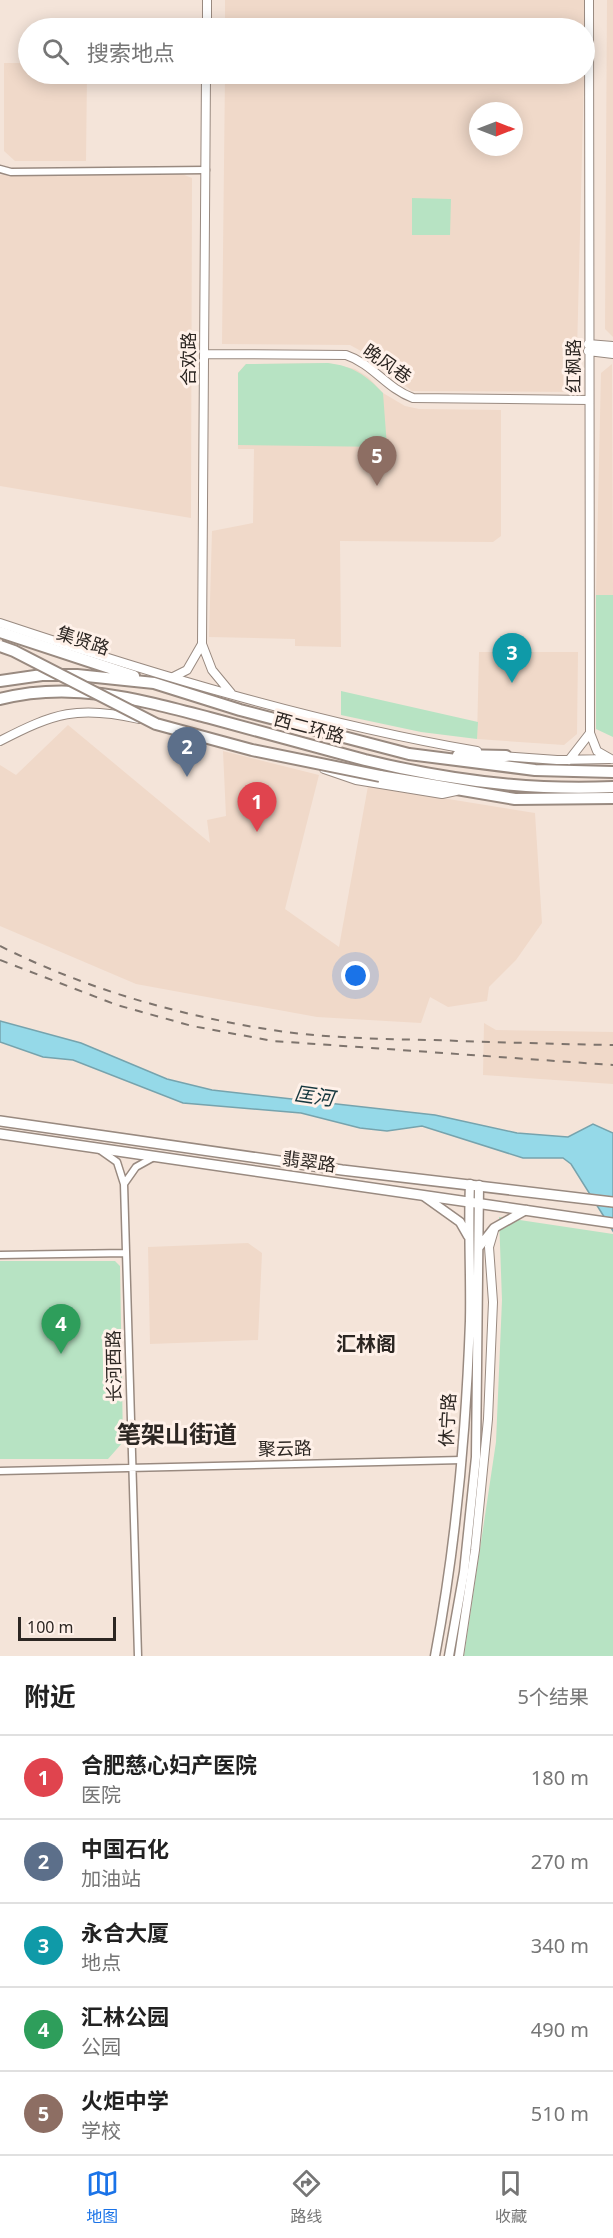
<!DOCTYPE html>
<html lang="zh">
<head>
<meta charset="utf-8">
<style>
	:root { --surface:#fff; --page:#f2f2f2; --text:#222; --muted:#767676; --line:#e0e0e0; --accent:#1a73e8 }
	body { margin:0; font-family:"Noto Sans","Noto Sans SC",sans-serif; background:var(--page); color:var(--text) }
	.compass { position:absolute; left:469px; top:102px; width:54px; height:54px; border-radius:50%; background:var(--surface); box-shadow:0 3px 15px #0003; rotate:90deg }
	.scale { position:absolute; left:18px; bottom:15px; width:98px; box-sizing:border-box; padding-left:6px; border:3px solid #2c2622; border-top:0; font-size:16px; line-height:21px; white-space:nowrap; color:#2c2622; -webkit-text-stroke:4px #fff1e9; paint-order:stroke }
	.you { position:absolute; left:356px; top:976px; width:21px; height:21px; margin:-15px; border:4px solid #fff; border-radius:50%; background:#1a73e8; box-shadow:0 0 0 9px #1a73e833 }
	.badge { display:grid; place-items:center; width:39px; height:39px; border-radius:50%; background:var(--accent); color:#fff; font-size:20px; font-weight:700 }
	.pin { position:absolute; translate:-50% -50px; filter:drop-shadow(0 2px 3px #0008) }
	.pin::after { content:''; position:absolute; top:32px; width:21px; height:18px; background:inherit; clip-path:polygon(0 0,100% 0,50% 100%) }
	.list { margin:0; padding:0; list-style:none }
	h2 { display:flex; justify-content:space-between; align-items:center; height:78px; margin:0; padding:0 24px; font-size:26px }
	h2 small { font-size:20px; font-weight:400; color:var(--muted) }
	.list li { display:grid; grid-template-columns:39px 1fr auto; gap:18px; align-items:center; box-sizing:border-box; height:84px; padding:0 24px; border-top:2px solid var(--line) }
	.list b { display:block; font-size:22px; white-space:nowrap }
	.list p { margin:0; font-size:20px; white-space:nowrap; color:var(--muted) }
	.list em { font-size:20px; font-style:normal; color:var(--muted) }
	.icon { flex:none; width:33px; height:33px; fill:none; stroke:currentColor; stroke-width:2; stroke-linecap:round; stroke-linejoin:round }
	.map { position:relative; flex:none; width:613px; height:1656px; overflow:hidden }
	.search { position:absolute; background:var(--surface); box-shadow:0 3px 15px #0003; left:18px; right:18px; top:18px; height:66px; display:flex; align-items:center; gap:15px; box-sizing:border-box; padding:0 21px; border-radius:33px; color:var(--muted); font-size:22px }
	.sheet { height:498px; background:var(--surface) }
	nav { display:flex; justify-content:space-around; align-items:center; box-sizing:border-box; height:84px; border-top:2px solid var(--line); background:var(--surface); font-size:16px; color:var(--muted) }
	nav a { display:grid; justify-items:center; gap:3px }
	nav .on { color:var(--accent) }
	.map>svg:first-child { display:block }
	.built { fill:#f0d9c9; fill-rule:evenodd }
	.green { fill:#b7e3c3 }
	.water { fill:#95d9e8; stroke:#76a3ad; stroke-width:1.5 }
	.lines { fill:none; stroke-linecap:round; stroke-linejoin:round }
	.minor-casing { stroke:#998a80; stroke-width:9 }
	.tertiary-casing { stroke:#998a80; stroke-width:10 }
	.secondary-casing { stroke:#998a80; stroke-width:11 }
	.primary-casing { stroke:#998a80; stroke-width:12 }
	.trunk-casing { stroke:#998a80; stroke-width:14 }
	.minor { stroke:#fff; stroke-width:6 }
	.tertiary { stroke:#fff; stroke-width:8 }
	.secondary { stroke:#fff; stroke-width:8 }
	.primary { stroke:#fff; stroke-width:9 }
	.trunk { stroke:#fff; stroke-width:10 }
	.rail { stroke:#7e746d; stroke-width:2; stroke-dasharray:8 8; stroke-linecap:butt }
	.trunk-bridge-casing { stroke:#998a80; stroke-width:14; stroke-linecap:butt }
	.trunk-bridge { stroke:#fff; stroke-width:10 }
	.labels { text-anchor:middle; stroke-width:6; stroke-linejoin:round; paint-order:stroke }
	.street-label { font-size:18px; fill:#2c2622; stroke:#fff1e9 }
	.water-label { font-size:20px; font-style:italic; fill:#15373e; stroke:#fff1e9 }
	.neighbourhood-label { font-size:20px; font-weight:bold; fill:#2c2622; stroke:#fff1e9 }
	.district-label { font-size:24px; font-weight:bold; fill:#2c2622; stroke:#fff1e9 }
</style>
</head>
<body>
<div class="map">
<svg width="613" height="1656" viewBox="0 0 613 1656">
	<rect width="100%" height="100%" fill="#f4e4d9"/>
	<path class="built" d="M225 0H584V28H225Z
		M607 0H613V337L605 329Z
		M4 63H28V74H87L86 161H15L4 151Z
		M225 74H584L576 392 412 391 397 379 383 363 350 345 222 344ZM478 111H514V147H478Z
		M182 174 192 178 191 518 0 486V175Z
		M328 363 355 369 368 377 383 393 405 406 419 409 501 410V536L493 542 340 541 341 647 295 646V639L209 637 212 531 253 523 254 449H238V373L246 364Z
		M612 364 613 595H596L601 373Z
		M479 652H578L577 734 564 745 477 739Z
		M68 725 210 843 207 820 226 816 223 751 319 775 285 909 339 947 368 786 535 813 542 923 516 960 489 987 487 1001 448 1007 430 997 421 1023 317 1017 136 984 0 926V765L16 775Z
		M484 1023 496 1030 613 1032V1084L483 1075Z
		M248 1243 262 1253 258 1340 150 1344 148 1247Z"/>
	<path class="green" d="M412 198 451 199 450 235H412Z
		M328 363C353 366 366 375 383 393L387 447 238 445V373L246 364Z
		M596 595H613V737L596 729Z
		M341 691 478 722 477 739 421 732 341 715Z
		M499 1217 613 1234V1656H464L496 1442 502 1300Z
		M115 1261 120 1266 123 1442 108 1459H0V1261Z"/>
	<path class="water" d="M0 1021 81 1043 167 1079 212 1090 435 1115 517 1133 568 1137 593 1124 613 1133V1231L571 1164 563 1158H523L422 1126 387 1131 360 1128 301 1113 183 1103 73 1060 43 1057 0 1042Z"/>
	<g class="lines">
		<g class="minor-casing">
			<path id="minor" d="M0 169 11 172 206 170
				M100 1150 117 1162 124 1184 136 1167 154 1157
				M124 1184 138 1656
				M0 1255 126 1253
				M0 1471 462 1460"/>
		</g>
		<g class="tertiary-casing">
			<path id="tertiary" d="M589 0 590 733 597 751 611 759
				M207 28V0
				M206 74 202 644 212 670 231 693
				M588 344 613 346
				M588 351 613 354
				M204 354 346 355C373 364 386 388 413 398L589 400
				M0 623C156 675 315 723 477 751
				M173 677 187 670 202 644
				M0 741C54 713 78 705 139 719
				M501 756 557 760 609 759
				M569 760 590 733
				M324 769 356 780 442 794 456 791
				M459 1656 475 1550 488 1419 493 1302 489 1247 494 1230"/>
		</g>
		<g class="secondary-casing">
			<path id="secondary" d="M425 1197 460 1222 468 1236
				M479 1247 494 1228 526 1210
				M435 1656C456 1545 466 1433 470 1321 471 1275 468 1229 470 1184
				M449 1656 464 1572 476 1457 479 1185"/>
		</g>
		<g class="primary-casing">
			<path id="primary" d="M0 1121 342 1170 613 1202
				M0 1134 613 1223"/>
		</g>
		<g class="trunk-casing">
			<path id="trunk" d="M0 632 134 676
				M0 681 42 675H77L154 683 240 710 409 754 535 770 613 772
				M0 699C72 680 141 700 210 718 262 732 313 746 365 760 446 780 529 791 613 787
				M458 755 506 756
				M380 776 515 799 613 798"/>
		</g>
		<use href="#minor" class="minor"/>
		<use href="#tertiary" class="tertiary"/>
		<use href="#secondary" class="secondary"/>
		<use href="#primary" class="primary"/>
		<use href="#trunk" class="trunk"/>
		<path class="rail" d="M0 946C86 989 177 1015 272 1030 324 1038 379 1039 431 1040 492 1042 552 1044 613 1045
			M0 960 117 1005 192 1026 273 1041 613 1065"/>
		<g class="trunk-bridge-casing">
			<path id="trunk-bridge" d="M0 646 14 651 156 724 252 750 380 776"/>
		</g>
		<use href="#trunk-bridge" class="trunk-bridge"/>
	</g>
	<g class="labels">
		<g class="street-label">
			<text transform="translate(189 359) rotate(-90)" y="6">合欢路</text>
			<text transform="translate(387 364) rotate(35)" y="6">晚风巷</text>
			<text transform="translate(574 366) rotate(-90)" y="6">红枫路</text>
			<text transform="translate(83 641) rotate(18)" y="6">集贤路</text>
			<text transform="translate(309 728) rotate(15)" y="6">西二环路</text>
			<text transform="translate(309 1162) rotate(8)" y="6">翡翠路</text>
			<text transform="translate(114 1366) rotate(-91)" y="6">长河西路</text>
			<text transform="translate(448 1420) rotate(-87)" y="6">休宁路</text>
			<text transform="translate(285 1449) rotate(-1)" y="6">聚云路</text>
		</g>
		<g class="water-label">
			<text transform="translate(314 1096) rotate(8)" y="7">匡河</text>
		</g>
		<g class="neighbourhood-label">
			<text x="366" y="1351">汇林阁</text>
		</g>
		<g class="district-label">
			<text x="177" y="1443">笔架山街道</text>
		</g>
	</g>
</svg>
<svg class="compass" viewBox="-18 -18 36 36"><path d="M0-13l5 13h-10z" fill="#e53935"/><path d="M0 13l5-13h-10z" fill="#767676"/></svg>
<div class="scale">100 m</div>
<div class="you"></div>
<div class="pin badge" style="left:257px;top:832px;background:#e0444e">1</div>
<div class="pin badge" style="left:187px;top:777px;background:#5c6f8a">2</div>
<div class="pin badge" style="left:512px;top:683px;background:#0f9aa8">3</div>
<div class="pin badge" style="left:61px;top:1354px;background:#2e9e5b">4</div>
<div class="pin badge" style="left:377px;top:486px;background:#8d6e63">5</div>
<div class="search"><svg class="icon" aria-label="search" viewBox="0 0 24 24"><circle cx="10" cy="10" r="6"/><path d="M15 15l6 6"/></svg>搜索地点</div>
</div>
<section class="sheet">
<h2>附近<small>5个结果</small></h2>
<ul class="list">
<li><span class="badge" style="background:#e0444e">1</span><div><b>合肥慈心妇产医院</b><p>医院</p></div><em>180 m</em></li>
<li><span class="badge" style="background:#5c6f8a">2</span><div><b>中国石化</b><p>加油站</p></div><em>270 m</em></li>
<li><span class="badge" style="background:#0f9aa8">3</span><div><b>永合大厦</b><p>地点</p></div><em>340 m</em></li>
<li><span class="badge" style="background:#2e9e5b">4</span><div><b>汇林公园</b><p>公园</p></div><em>490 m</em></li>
<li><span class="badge" style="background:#8d6e63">5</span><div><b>火炬中学</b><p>学校</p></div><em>510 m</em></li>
</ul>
</section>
<nav>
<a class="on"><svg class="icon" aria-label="map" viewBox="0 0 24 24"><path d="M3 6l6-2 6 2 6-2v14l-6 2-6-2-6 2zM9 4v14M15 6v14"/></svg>地图</a>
<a><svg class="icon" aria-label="directions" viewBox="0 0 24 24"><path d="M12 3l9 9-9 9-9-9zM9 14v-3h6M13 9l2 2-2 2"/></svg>路线</a>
<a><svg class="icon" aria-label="saved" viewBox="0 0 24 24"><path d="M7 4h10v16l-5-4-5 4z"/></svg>收藏</a>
</nav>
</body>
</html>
